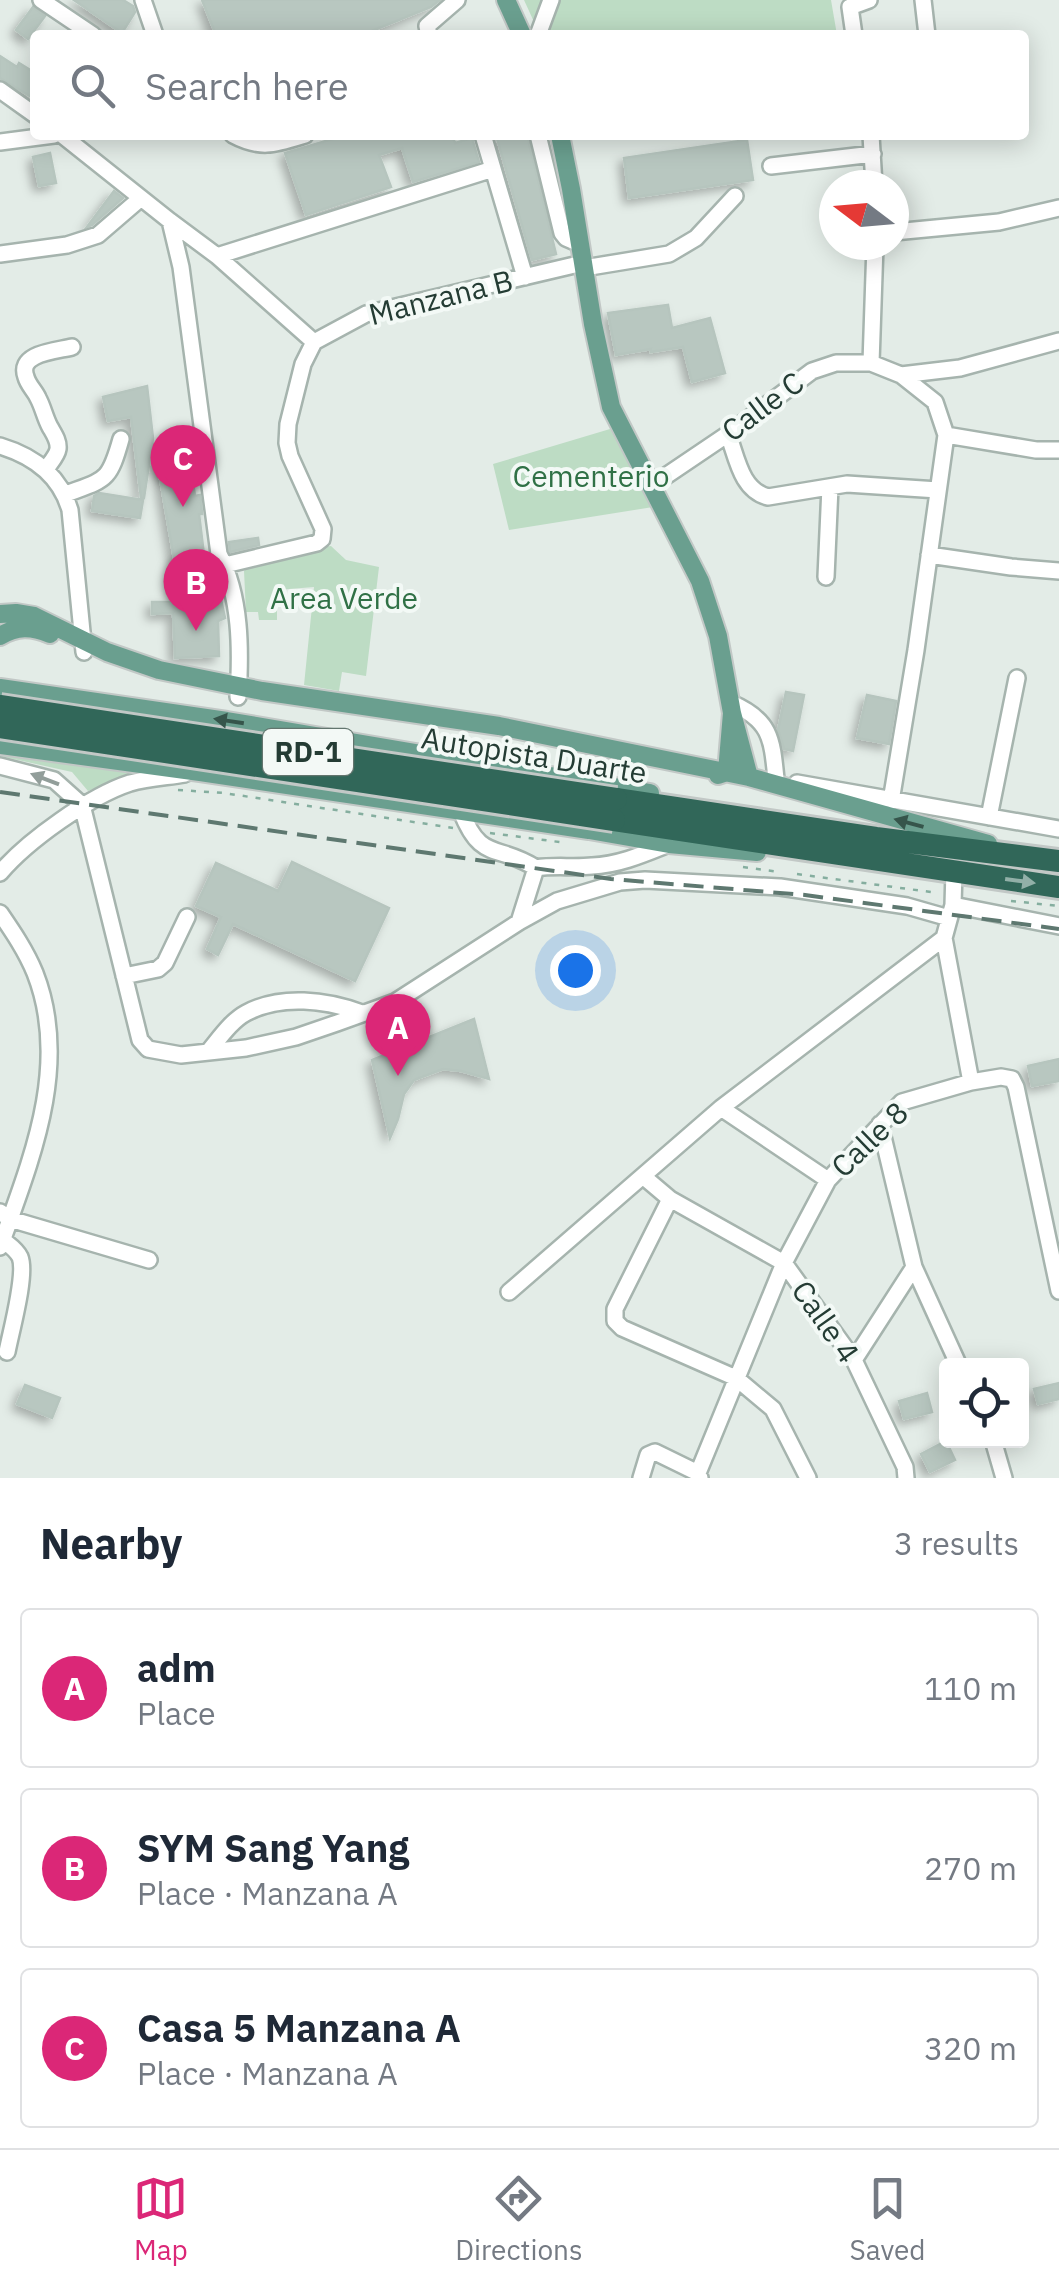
<!DOCTYPE html>
<html lang="en">
<head>
<meta charset="utf-8">
<style>
	:root { --surface:#fff; --page:#f6f6f7; --text:#1f2937; --muted:#747a83; --line:#e0e1e3; --accent:#db2777 }
	body { margin:0; font-family:"IBM Plex Sans",sans-serif; background:var(--page); color:var(--text) }
	.controls { position:absolute; right:30px; bottom:30px; display:grid; overflow:hidden; border-radius:10px; box-shadow:0 5px 25px #0003 }
	.controls button { width:90px; height:90px; display:grid; place-items:center; padding:0; border:0; border-bottom:2px solid var(--line); background:var(--surface); color:var(--text); font:50px sans-serif }
	.compass { position:absolute; left:819px; top:170px; width:90px; height:90px; border-radius:50%; background:var(--surface); box-shadow:0 5px 25px #0003; rotate:286deg }
	.you { position:absolute; left:575px; top:970px; width:35px; height:35px; margin:-25px; border:8px solid #fff; border-radius:50%; background:#1a73e8; box-shadow:0 0 0 15px #1a73e833 }
	.badge { display:grid; place-items:center; width:65px; height:65px; border-radius:50%; background:var(--accent); color:#fff; font-size:32px; font-weight:700 }
	.pin { position:absolute; translate:-50% -82px; filter:drop-shadow(0 2px 5px #0008) }
	.pin::after { content:''; position:absolute; top:52px; width:35px; height:30px; background:inherit; clip-path:polygon(0 0,100% 0,50% 100%) }
	.list { margin:0; padding:0; list-style:none }
	h2 { display:flex; justify-content:space-between; align-items:center; height:130px; margin:0; padding:0 40px; font-size:42px }
	h2 small { font-size:32px; font-weight:400; color:var(--muted) }
	.list li { display:grid; grid-template-columns:65px 1fr auto; gap:30px; align-items:center; box-sizing:border-box; height:160px; margin:0 20px 20px; padding:0 20px; border:2px solid var(--line); border-radius:10px }
	.list b { display:block; font-size:38px; white-space:nowrap }
	.list p { margin:0; font-size:32px; white-space:nowrap; color:var(--muted) }
	.list em { font-size:32px; font-style:normal; color:var(--muted) }
	.icon { flex:none; width:55px; height:55px; fill:none; stroke:currentColor; stroke-width:2; stroke-linecap:round; stroke-linejoin:round }
	.map { position:relative; flex:none; width:1059px; height:1478px; overflow:hidden }
	.search { position:absolute; background:var(--surface); box-shadow:0 5px 25px #0003; left:30px; right:30px; top:30px; height:110px; display:flex; align-items:center; gap:25px; box-sizing:border-box; padding:0 35px; border-radius:10px; color:var(--muted); font-size:38px }
	.sheet { height:670px; background:var(--surface) }
	nav { display:flex; justify-content:space-around; align-items:center; box-sizing:border-box; height:140px; border-top:2px solid var(--line); background:var(--surface); font-size:28px; color:var(--muted) }
	nav a { display:grid; justify-items:center; gap:5px }
	nav .on { color:var(--accent) }
	.map>svg:first-child { display:block }
	.green { fill:#bddcc4 }
	.building { fill:#b8c7c0; stroke:#b6c5be; stroke-width:2.5; filter:url(#shadow) }
	.lines { fill:none; stroke-linecap:round; stroke-linejoin:round }
	.minor-casing { stroke:#a6b4ae; stroke-width:20 }
	.major-casing { stroke:#c2c8c6; stroke-width:22 }
	.highway-casing { stroke:#c2c8c6; stroke-width:28 }
	.path { stroke:#85ae9f; stroke-width:2.5; stroke-dasharray:5 8; stroke-linecap:butt }
	.minor { stroke:#fff; stroke-width:15 }
	.major { stroke:#6a9f8f; stroke-width:18 }
	.highway { stroke:#316759; stroke-width:22 }
	.rail { stroke:#5e7870; stroke-width:4; stroke-dasharray:20 10; stroke-linecap:butt }
	.highway-bridge-casing { stroke:#c2c8c6; stroke-width:28; stroke-linecap:butt }
	.highway-bridge { stroke:#316759; stroke-width:22 }
	.oneway { fill:#36554b }
	.oneway2 { fill:#929e9a }
	.oneway3 { fill:#92b0a8 }
	.labels { text-anchor:middle; stroke-width:8; stroke-linejoin:round; paint-order:stroke }
	.shield { fill:#f3f9f6; stroke:#62756e; stroke-width:2.5 }
	.shield-label { font-size:28px; font-weight:bold; fill:#243c34 }
	.street-label { font-size:30px; fill:#243c34; stroke:#f3f9f6 }
	.park-label { font-size:30px; fill:#307146; stroke:#f3f9f6 }
</style>
</head>
<body>
<div class="map">
<svg width="1059" height="1478" viewBox="0 0 1059 1478">
	<defs>
		<filter id="shadow"><feDropShadow dx="-5" dy="5" stdDeviation="5" flood-color="#0004"/></filter>
	</defs>
	<rect width="100%" height="100%" fill="#e3ece7"/>
	<path class="green" d="M524 0H831L837 35H540Z
		M610 429 653 507 509 530 493 464Z
		M331 546 346 560 379 567 366 676 342 672 339 691 304 685 314 587 277 590V620H259L258 612H246L244 571C259 553 307 550 331 546Z
		M0 750 134 772 88 791 72 772 0 756Z"/>
	<path class="building" d="M74 0H123L133 6 135 12 122 33Z
		M202 0H440L431 7 362 35H216Z
		M33 7 45 16 28 39 16 30Z
		M0 56 17 67 19 63 35 73V99L0 78Z
		M346 135H452L455 143 472 138 479 162 413 182 402 148 379 155 391 187 306 215 285 153Z
		M496 135H527L556 254 532 260Z
		M747 140 753 180 629 198 624 158Z
		M50 153 56 183 39 186 33 157Z
		M114 191 123 198 92 225 87 227Z
		M668 305 672 328 710 318 725 373 692 382 683 347 651 352V349L616 355 608 313Z
		M147 386 153 438 144 498H141L131 417 108 421 103 397Z
		M187 440 195 496 200 495 201 501 202 514H199L209 596 220 595 225 618 218 621 219 656 175 658 173 613 152 614V602H179L177 576 154 444Z
		M99 493 143 500 140 518 92 511 94 496Z
		M258 538 259 545 230 552 229 542Z
		M786 692 804 695 793 751 784 749 778 730Z
		M867 695 896 701 889 744 857 738Z
		M292 862 389 908 355 981 233 924 218 955 207 949 221 917 196 906 216 863 278 891Z
		M474 1019 489 1079 461 1071 443 1069 414 1080 404 1094 398 1119 390 1138 372 1060Z
		M1059 1059V1081L1032 1086 1028 1066Z
		M1059 1383V1399L1038 1404 1034 1389Z
		M25 1385 60 1398 52 1418 17 1404Z
		M927 1393 932 1412 904 1419 899 1401Z
		M946 1441 955 1460 930 1472 921 1454Z"/>
	<g class="lines">
		<g class="minor-casing">
			<path id="minor" d="M41 0 93 35
				M143 0 155 35
				M923 0 927 35
				M429 35 427 26 457 0
				M538 35 551 0
				M854 35 850 7 869 0
				M0 90 35 115
				M62 135 170 221 217 256 314 342
				M233 135C261 150 276 144 305 135
				M483 135 525 277
				M538 135 562 233 566 238 580 244
				M871 135 874 185
				M0 142 54 135
				M771 166 873 154
				M170 221 181 267 219 554C241 597 241 649 238 697
				M894 232 999 222 1059 208
				M0 254 67 245 98 235 141 198
				M217 256 493 169
				M584 268 669 254 696 238 735 196
				M871 363 875 245
				M901 375 935 402 946 435 1036 450H1059
				M728 434C737 458 741 490 768 497L847 484 938 490
				M0 446C33 456 60 475 70 510L84 652
				M46 469C50 463 57 456 58 449 59 441 54 434 50 427 45 418 43 407 38 398 35 391 28 385 26 377 17 353 56 351 72 347
				M651 486 728 434 812 371 836 363H871L901 375 960 368 1059 341
				M66 494C106 479 109 482 121 439
				M929 555 1011 567 1059 571
				M225 565 317 543 322 539 323 529 290 456 287 443 288 424 303 364 314 342 366 314 583 263
				M826 577 830 487
				M731 703C771 720 772 739 776 779
				M0 766 54 780 82 805 140 1040 148 1049 181 1055 246 1048 296 1037 337 1023 395 1002 519 922 557 901 620 882 645 880 780 887 907 906 949 918
				M797 783 1059 829
				M891 801 916 650 946 435
				M461 811C481 863 497 843 536 868L519 922
				M989 817 1017 678
				M536 868C555 865 573 868 592 866 619 865 644 854 669 844
				M0 873C27 841 90 796 130 783 148 778 167 777 185 774
				M953 905 1059 926
				M0 913C13 932 26 951 35 973 71 1065 31 1160 0 1247
				M944 938 971 1082
				M124 976 158 969 165 963 187 917
				M208 1052C219 1039 231 1021 246 1013 281 994 327 1000 362 1013
				M721 1108 828 1180
				M880 1124 914 1267 959 1366
				M644 1177 670 1199 784 1263 854 1360 905 1467 906 1478
				M670 1199 615 1309V1321L622 1328 736 1378 773 1409 808 1478
				M0 1212 10 1219 149 1260
				M3 1240C9 1245 16 1249 20 1257 27 1274 11 1331 7 1352
				M509 1292 721 1108 944 938 953 905 954 871
				M854 1360 914 1267
				M993 1440 1004 1478
				M698 1473 784 1263 828 1180 902 1102 971 1082 1001 1077 1012 1079 1016 1087 1059 1291
				M641 1478 648 1455 655 1452 698 1473 700 1478"/>
		</g>
		<g class="major-casing">
			<path id="major" d="M506 0 522 35
				M560 135 571 189 593 324 611 407 700 581 718 636 732 713 749 777
				M0 614 16 613 34 616 107 652 159 670 262 691 499 726 749 777 988 844
				M0 636C17 626 31 626 50 634
				M0 688 227 721 650 793
				M0 745 200 772 589 830 669 844 757 852
				M718 775 727 772 732 713"/>
		</g>
		<g class="highway-casing">
			<path id="highway" d="M616 799 876 838 1059 861
				M614 820 1059 887"/>
		</g>
		<path class="path" d="M178 790 224 793 453 828
			M490 833 567 843
			M743 867 780 872
			M797 874 938 893
			M1011 901 1059 906"/>
		<use href="#minor" class="minor"/>
		<use href="#major" class="major"/>
		<use href="#highway" class="highway"/>
		<path class="rail" d="M0 792 611 879 805 895 1059 929"/>
		<g class="highway-bridge-casing">
			<path id="highway-bridge" d="M0 706 616 799
				M0 727 614 820"/>
		</g>
		<use href="#highway-bridge" class="highway-bridge"/>
	</g>
	<defs><path id="oneway-solid" d="M-6-.8H1V-3.2L6.5 0L1 3.2V.8H-6Z" transform="scale(2.5)"/></defs>
	<g class="oneway">
		<use href="#oneway-solid" transform="translate(229 721) rotate(-171)"/>
		<use href="#oneway-solid" transform="translate(909 823) rotate(-165)"/>
	</g>
	<use class="oneway2" href="#oneway-solid" transform="translate(45 779) rotate(-159)"/>
	<use class="oneway3" href="#oneway-solid" transform="translate(1020 881) rotate(8)"/>
	<g class="labels">
		<rect class="shield" x="263" y="729" width="90" height="46" rx="8"/>
		<g class="shield-label">
			<text x="308" y="762">RD-1</text>
		</g>
		<g class="street-label">
			<text transform="translate(441 298) rotate(-14)" y="10">Manzana B</text>
			<text transform="translate(763 407) rotate(-37)" y="10">Calle C</text>
			<text transform="translate(534 756) rotate(9)" y="10">Autopista Duarte</text>
			<text transform="translate(870 1140) rotate(-44)" y="10">Calle 8</text>
			<text transform="translate(825 1322) rotate(55)" y="10">Calle 4</text>
		</g>
		<g class="park-label">
			<text x="591" y="487">Cementerio</text>
			<text x="344" y="609">Area Verde</text>
		</g>
	</g>
</svg>
<div class="controls">
<button><svg class="icon" aria-label="locate" viewBox="0 0 24 24"><circle cx="12" cy="12" r="6"/><path d="M12 2v4M12 18v4M2 12h4M18 12h4"/></svg></button>
</div>
<svg class="compass" viewBox="-18 -18 36 36"><path d="M0-13l5 13h-10z" fill="#e53935"/><path d="M0 13l5-13h-10z" fill="#747a83"/></svg>
<div class="you"></div>
<div class="pin badge" style="left:398px;top:1076px">A</div>
<div class="pin badge" style="left:196px;top:631px">B</div>
<div class="pin badge" style="left:183px;top:507px">C</div>
<div class="search"><svg class="icon" aria-label="search" viewBox="0 0 24 24"><circle cx="10" cy="10" r="6"/><path d="M15 15l6 6"/></svg>Search here</div>
</div>
<section class="sheet">
<h2>Nearby<small>3 results</small></h2>
<ul class="list">
<li><span class="badge">A</span><div><b>adm</b><p>Place</p></div><em>110 m</em></li>
<li><span class="badge">B</span><div><b>SYM Sang Yang</b><p>Place · Manzana A</p></div><em>270 m</em></li>
<li><span class="badge">C</span><div><b>Casa 5 Manzana A</b><p>Place · Manzana A</p></div><em>320 m</em></li>
</ul>
</section>
<nav>
<a class="on"><svg class="icon" aria-label="map" viewBox="0 0 24 24"><path d="M3 6l6-2 6 2 6-2v14l-6 2-6-2-6 2zM9 4v14M15 6v14"/></svg>Map</a>
<a><svg class="icon" aria-label="directions" viewBox="0 0 24 24"><path d="M12 3l9 9-9 9-9-9zM9 14v-3h6M13 9l2 2-2 2"/></svg>Directions</a>
<a><svg class="icon" aria-label="saved" viewBox="0 0 24 24"><path d="M7 4h10v16l-5-4-5 4z"/></svg>Saved</a>
</nav>
</body>
</html>
